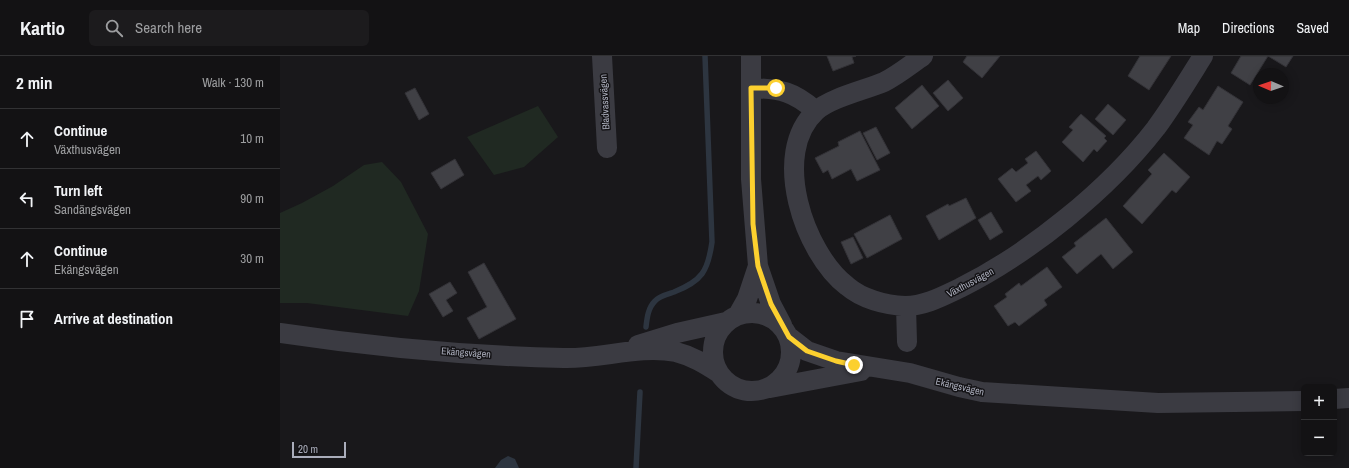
<!DOCTYPE html>
<html lang="en">
<head>
<meta charset="utf-8">
<style>
	:root { --surface:#131214; --page:#1c1b1d; --text:#f1f3f6; --muted:#9d9ea0; --line:#323234 }
	body { margin:0; font-family:"Archivo Narrow",sans-serif; background:var(--page); color:var(--text) }
	.controls { position:absolute; right:12px; bottom:12px; display:grid; overflow:hidden; border-radius:6px; box-shadow:0 2px 10px #0003 }
	.controls button { width:36px; height:36px; display:grid; place-items:center; padding:0; border:0; border-bottom:1px solid var(--line); background:var(--surface); color:var(--text); font:20px sans-serif }
	.compass { position:absolute; left:973px; top:12px; width:36px; height:36px; border-radius:50%; background:var(--surface); box-shadow:0 2px 10px #0003; rotate:272deg }
	.scale { position:absolute; left:12px; bottom:10px; width:54px; box-sizing:border-box; padding-left:4px; border:2px solid #aaadbb; border-top:0; font-size:11px; line-height:14px; white-space:nowrap; color:#aaadbb; -webkit-text-stroke:3px #141316; paint-order:stroke }
	.stop { position:absolute; width:12px; height:12px; margin:-9px; border:3px solid #fcd02f; border-radius:50%; background:#fff }
	.stop.end { background:#fcd02f; border-color:#fff; box-shadow:0 1px 4px #0008 }
	.list { margin:0; padding:0; list-style:none }
	h2 { display:flex; justify-content:space-between; align-items:center; height:52px; margin:0; padding:0 16px; font-size:17px }
	h2 small { font-size:13px; font-weight:400; color:var(--muted) }
	.list li { display:grid; grid-template-columns:26px 1fr auto; gap:12px; align-items:center; box-sizing:border-box; height:60px; padding:0 16px; border-top:1px solid var(--line) }
	.list b { display:block; font-size:15px; white-space:nowrap }
	.list p { margin:0; font-size:13px; white-space:nowrap; color:var(--muted) }
	.list em { font-size:13px; font-style:normal; color:var(--muted) }
	.icon { flex:none; width:22px; height:22px; fill:none; stroke:currentColor; stroke-width:2; stroke-linecap:round; stroke-linejoin:round }
	.map { position:relative; flex:none; width:1069px; height:412px; overflow:hidden }
	header { display:flex; align-items:center; gap:24px; box-sizing:border-box; height:56px; padding:0 20px; background:var(--surface); border-bottom:1px solid var(--line) }
	header strong { font-size:19px }
	nav { display:flex; gap:22px; margin-inline-start:auto; font-size:14px }
	.search { width:280px; height:36px; background:var(--page); display:flex; align-items:center; gap:10px; box-sizing:border-box; padding:0 14px; border-radius:6px; color:var(--muted); font-size:15px }
	main { display:flex }
	aside { flex:1; background:var(--surface) }
	.map>svg:first-child { display:block }
	.green { fill:#202922 }
	.water { fill:#2d3540 }
	.lines { fill:none; stroke-linecap:round; stroke-linejoin:round }
	.stream { stroke:#2d3540; stroke-width:5.5 }
	.building { fill:#404045; stroke:#333237 }
	.minor { stroke:#3b3b42; stroke-width:20 }
	.route { stroke:#fcd02f; stroke-width:5 }
	.labels { text-anchor:middle; stroke-width:3; stroke-linejoin:round; paint-order:stroke }
	.street-label { font-size:10px; fill:#aaadbb; stroke:#141316 }
</style>
</head>
<body>
<header>
<strong>Kartio</strong>
<div class="search"><svg class="icon" aria-label="search" viewBox="0 0 24 24"><circle cx="10" cy="10" r="6"/><path d="M15 15l6 6"/></svg>Search here</div>
<nav><a>Map</a><a>Directions</a><a>Saved</a></nav>
</header>
<main>
<aside>
<h2>2 min<small>Walk · 130 m</small></h2>
<ul class="list">
<li><svg class="icon" aria-label="ahead" viewBox="0 0 24 24"><path d="M12 20V5M6 11l6-6 6 6"/></svg><div><b>Continue</b><p>Växthusvägen</p></div><em>10 m</em></li>
<li><svg class="icon" aria-label="left" viewBox="0 0 24 24"><path d="M17 20v-9H6M10 6l-5 5 5 5"/></svg><div><b>Turn left</b><p>Sandängsvägen</p></div><em>90 m</em></li>
<li><svg class="icon" aria-label="ahead" viewBox="0 0 24 24"><path d="M12 20V5M6 11l6-6 6 6"/></svg><div><b>Continue</b><p>Ekängsvägen</p></div><em>30 m</em></li>
<li><svg class="icon" aria-label="arrive" viewBox="0 0 24 24"><path d="M6 21V4h12l-3 4 3 4H6"/></svg><div><b>Arrive at destination</b></div></li>
</ul>
</aside>
<div class="map">
<svg width="1069" height="412" viewBox="0 0 1069 412">
	<rect width="100%" height="100%" fill="#19181b"/>
	<path class="green" d="M258 50 278 81 244 111 214 119 187 81Z
		M102 106 121 126 148 178 139 235 128 260 27 247H0V157L22 147 53 130 84 109Z"/>
	<path class="water" d="M228 400 235 403 239 412H215L221 404Z"/>
	<g class="lines">
		<path class="stream" d="M366 271C367 262 368 252 375 245 379 240 388 238 394 236 422 225 428 215 432 186L425 0
			M356 412 360 336"/>
	</g>
	<path class="building" d="M547 0H576L572 1 574 7 553 15Z
		M687 0H720L702 22 683 6Z
		M860 0H891L869 34 848 20Z
		M961 0H1013L1006 11 988 0 970 29 951 17Z
		M668 24 683 42 668 55 653 37Z
		M642 29 659 50 632 73 615 52Z
		M938 30 963 46 948 70 952 73 942 88 937 85 929 99 904 82 913 69 908 66 919 51 923 54Z
		M135 32 149 58 139 64 125 37Z
		M828 48 846 64 833 79 815 63Z
		M801 58 826 80 824 82 827 85 817 96 814 93 803 106 782 86 793 74 789 71Z
		M596 71 610 97 597 104 583 77Z
		M580 75 600 114 577 125 571 113 552 123 548 114 543 117 535 102 559 90 558 86Z
		M756 95 771 115 761 124 758 120 746 129 751 135 736 146 718 123 732 112 736 116 748 107 745 103Z
		M884 97 910 121 896 137 892 134 862 168 843 150 872 118 868 114Z
		M175 103 184 119 161 133 151 117Z
		M686 142 696 162 659 184 646 160 668 148 669 150Z
		M711 156 723 176 710 184 698 164Z
		M610 159 622 183 587 202 574 178Z
		M826 162 853 196 833 213 821 198 797 218 782 201 796 190 794 187Z
		M573 181 583 202 571 208 561 186Z
		M204 207 236 263 199 283 187 262 207 251 188 216Z
		M767 211 782 231 764 244 767 249 739 270 735 266 728 270 714 250 727 241 725 238 739 227 741 230Z
		M170 226 177 237 166 244 173 255 163 261 149 238Z"/>
	<g class="lines">
		<path class="minor" d="M322 0 327 92
			M471 0V123L478 210 491 248 502 269
			M643 0C630 9 618 19 604 26 585 34 550 42 536 55 490 97 524 197 567 230 582 243 605 249 625 250 645 250 663 240 680 232 750 197 828 134 876 72 893 49 908 24 923 0
			M471 32C501 33 513 35 536 55
			M626 250 627 286
			M433 296a39 39 0 1 1 78 0a39 39 0 1 1-78 0Z
			M458 259 467 243 478 210
			M0 277C93 291 189 300 284 302 321 303 359 289 396 296 412 300 425 308 439 317
			M509 281 527 295 556 305 630 317 679 331 702 336 878 347 1024 345
			M358 289 397 277 446 266
			M490 332 581 315
			M1054 343 1069 342"/>
	</g>
	<g class="lines">
		<path class="route" d="M496 32H471L473 168 478 210 491 248 509 281 527 295 556 305 574 309"/>
	</g>
	<g class="labels">
		<g class="street-label">
			<text transform="translate(324 46) rotate(-93)" y="4">Bladvassvägen</text>
			<text transform="translate(690 226) rotate(-28)" y="4">Växthusvägen</text>
			<text transform="translate(186 296) rotate(4)" y="4">Ekängsvägen</text>
			<text transform="translate(680 330) rotate(13)" y="4">Ekängsvägen</text>
		</g>
	</g>
</svg>
<div class="controls">
<button>+</button>
<button>−</button>
</div>
<svg class="compass" viewBox="-18 -18 36 36"><path d="M0-13l5 13h-10z" fill="#e53935"/><path d="M0 13l5-13h-10z" fill="#9d9ea0"/></svg>
<div class="scale">20 m</div>
<div class="stop" style="left:496px;top:32px"></div>
<div class="stop end" style="left:574px;top:309px"></div>
</div>
</main>
</body>
</html>
